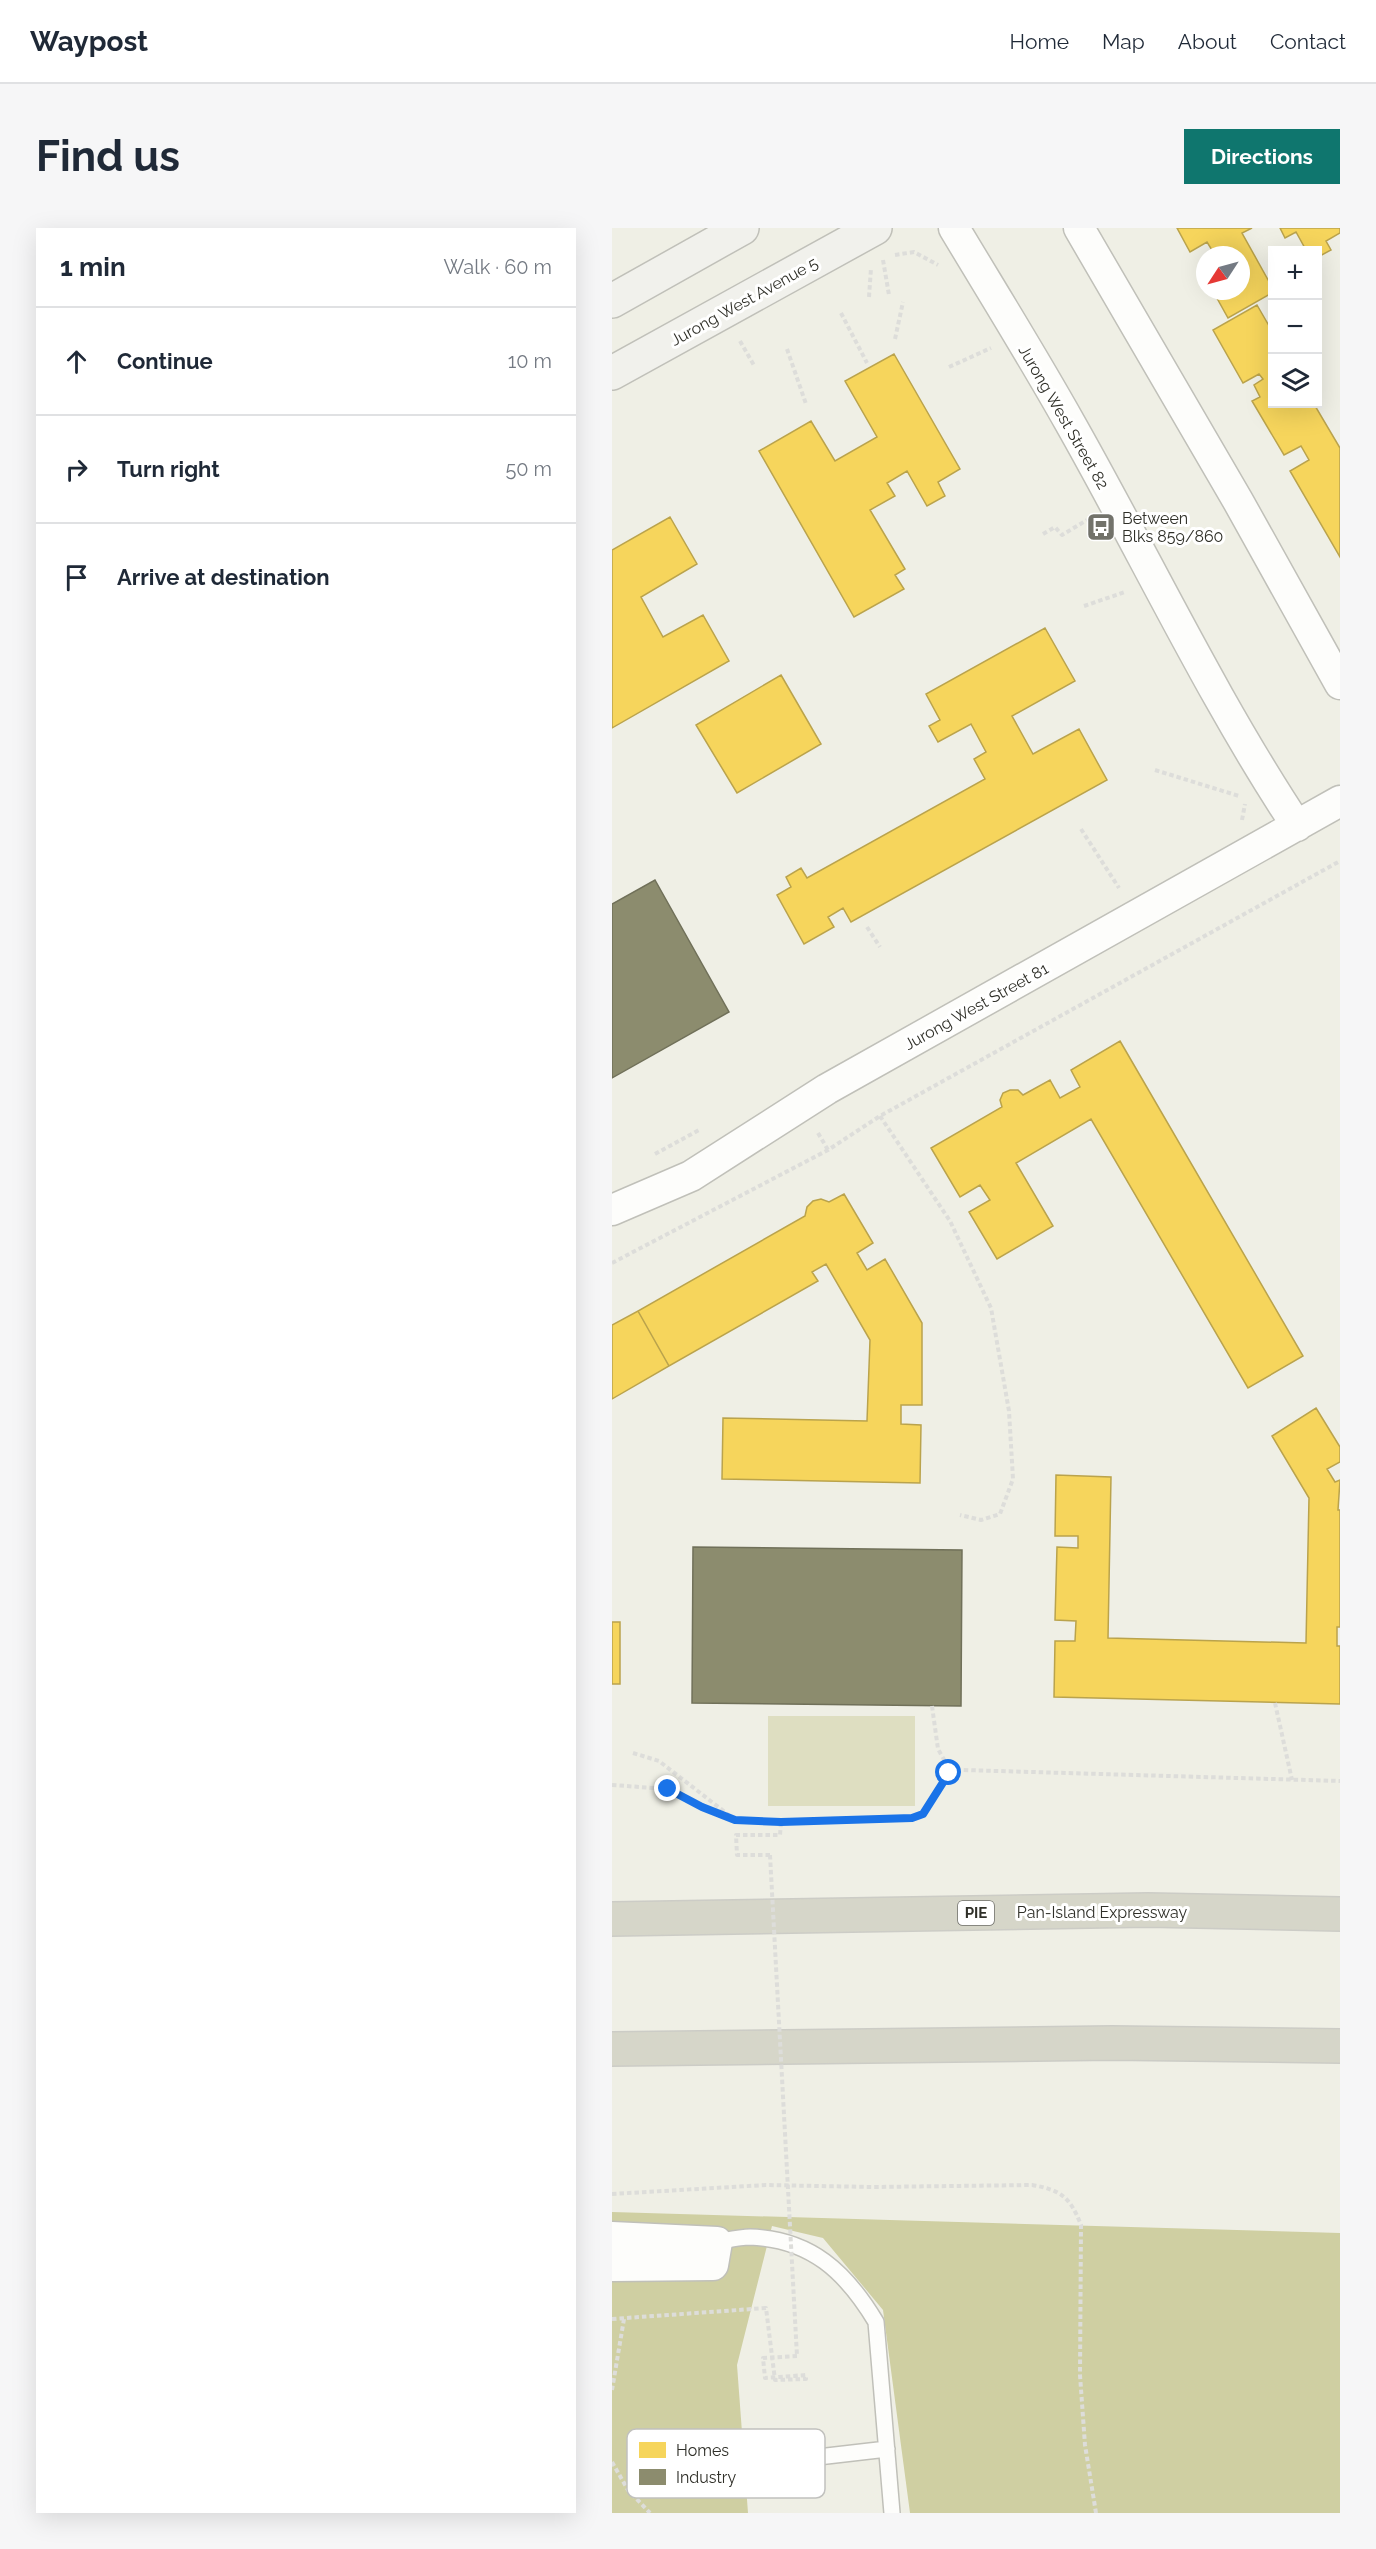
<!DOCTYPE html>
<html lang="en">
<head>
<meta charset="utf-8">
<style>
	:root { --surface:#fff; --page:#f6f6f7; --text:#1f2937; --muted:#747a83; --line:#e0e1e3; --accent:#0f766e }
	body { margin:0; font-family:Raleway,sans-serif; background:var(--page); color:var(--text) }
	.controls { position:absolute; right:18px; top:18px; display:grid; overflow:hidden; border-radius:0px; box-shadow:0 6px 24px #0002 }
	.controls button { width:54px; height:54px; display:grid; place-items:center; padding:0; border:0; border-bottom:2px solid var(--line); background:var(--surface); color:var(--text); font:30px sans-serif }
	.compass { position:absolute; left:584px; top:18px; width:54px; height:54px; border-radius:50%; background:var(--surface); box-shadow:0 6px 24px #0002; rotate:234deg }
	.stop { position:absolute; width:18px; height:18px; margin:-14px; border:4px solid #1a73e8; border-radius:50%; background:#fff }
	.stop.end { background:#1a73e8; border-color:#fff; box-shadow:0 2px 6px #0008 }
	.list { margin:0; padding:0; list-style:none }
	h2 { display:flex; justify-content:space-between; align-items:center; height:78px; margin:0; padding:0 24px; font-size:26px }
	h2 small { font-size:20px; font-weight:400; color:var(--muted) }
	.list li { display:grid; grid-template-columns:39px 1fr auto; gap:18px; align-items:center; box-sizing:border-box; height:108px; padding:0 24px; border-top:2px solid var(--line) }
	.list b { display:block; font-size:22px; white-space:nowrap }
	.list em { font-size:20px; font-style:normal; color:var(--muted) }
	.icon { flex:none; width:33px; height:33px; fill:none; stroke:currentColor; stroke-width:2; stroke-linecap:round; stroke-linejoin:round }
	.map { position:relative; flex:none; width:728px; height:2285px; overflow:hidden; border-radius:0px }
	header { display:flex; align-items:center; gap:36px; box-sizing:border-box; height:84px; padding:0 30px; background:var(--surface); border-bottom:2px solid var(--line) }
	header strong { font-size:28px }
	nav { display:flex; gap:33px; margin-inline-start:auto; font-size:21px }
	.intro { display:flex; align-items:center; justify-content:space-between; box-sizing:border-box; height:144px; padding:0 36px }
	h1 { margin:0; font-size:42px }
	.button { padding:15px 27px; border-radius:0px; background:var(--accent); color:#fff; font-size:21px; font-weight:700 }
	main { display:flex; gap:36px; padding:0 36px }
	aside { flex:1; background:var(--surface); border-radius:0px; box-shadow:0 6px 24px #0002 }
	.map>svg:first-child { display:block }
	.green { fill:#dedec1 }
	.forest { fill:#cfcfa2 }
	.homes { fill:#f6d55c; stroke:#baa34c; stroke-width:1.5 }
	.industry { fill:#8c8c6e; stroke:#707059; stroke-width:1.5 }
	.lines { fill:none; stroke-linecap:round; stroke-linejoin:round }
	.lane-casing { stroke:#c0c0b9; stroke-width:18 }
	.street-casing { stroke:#c0c0b9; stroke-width:33 }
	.secondary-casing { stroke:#c0c0b9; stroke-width:36 }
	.highway-casing { stroke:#ccccc6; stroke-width:36 }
	.path { stroke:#ddddda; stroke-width:4; stroke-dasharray:4.5 3; stroke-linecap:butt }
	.lane { stroke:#fdfdfb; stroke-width:15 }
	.street { stroke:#fdfdfb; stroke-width:30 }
	.secondary { stroke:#f1f1ec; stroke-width:33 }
	.highway { stroke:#d6d6c9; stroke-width:33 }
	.path-bridge { stroke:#ddddda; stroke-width:4; stroke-dasharray:4.5 3; stroke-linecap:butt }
	.route { stroke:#1a73e8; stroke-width:8 }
	.labels { text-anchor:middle; stroke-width:6; stroke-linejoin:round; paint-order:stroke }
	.shield { fill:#fff; stroke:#6d6d68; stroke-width:1.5 }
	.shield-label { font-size:15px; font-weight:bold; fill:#2f2f28 }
	.street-label { font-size:16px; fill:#2f2f28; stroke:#fff }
	.poi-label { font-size:16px; fill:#2f2f28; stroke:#fff; text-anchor:start }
	.key { fill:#fff; stroke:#c1c1be; stroke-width:1.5 }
	.key-label { font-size:16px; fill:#2f2f28 }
</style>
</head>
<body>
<header>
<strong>Waypost</strong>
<nav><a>Home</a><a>Map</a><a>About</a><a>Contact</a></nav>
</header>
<div class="intro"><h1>Find us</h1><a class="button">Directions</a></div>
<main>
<aside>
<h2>1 min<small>Walk · 60 m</small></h2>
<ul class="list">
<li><svg class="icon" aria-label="ahead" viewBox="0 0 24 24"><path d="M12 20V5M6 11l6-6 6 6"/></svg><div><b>Continue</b></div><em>10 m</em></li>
<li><svg class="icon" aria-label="right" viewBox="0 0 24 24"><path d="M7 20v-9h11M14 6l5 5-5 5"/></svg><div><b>Turn right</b></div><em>50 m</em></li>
<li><svg class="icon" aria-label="arrive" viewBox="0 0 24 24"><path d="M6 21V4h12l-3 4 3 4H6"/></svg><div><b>Arrive at destination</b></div></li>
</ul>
</aside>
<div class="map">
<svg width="728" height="2285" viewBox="0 0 728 2285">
	<rect width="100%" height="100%" fill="#efefe5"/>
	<path class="green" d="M156 1488H303V1578H156Z"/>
	<path class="forest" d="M0 1984 728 2005V2285H298L271 2082 211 2010 160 1998 125 2137 136 2285H0Z"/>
	<path class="homes" d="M565 0H640L630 5 660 59V65L616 90 601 63H629V27H603L595 14 578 24Z
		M668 0H728V5L714 13 719 22 706 29V22H694L684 4 673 10Z
		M645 77 660 103V176H702L728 220V329L678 243 697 232 689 218 672 227 640 173 648 169 642 157 651 151 647 146 631 155 601 102Z
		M282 126 348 241 326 254 333 268 315 278 295 243 275 255 283 268 258 282 293 341 283 347 292 361 242 389 147 223 199 193 223 233 265 209 233 153Z
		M58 289 85 336 29 369 51 409 91 387 117 433 0 500V322Z
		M433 400 463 453 400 488 421 526 467 501 495 552 239 694 231 680 216 689 222 699 192 716 165 667 179 659 174 649 189 640 195 650 373 551 362 531 374 524 359 496 326 514 317 498 328 492 314 466Z
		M169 447 209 516 125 565 84 497Z
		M508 813 691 1128 636 1160 479 891 404 935 441 998 385 1031 357 984 378 972 368 957 348 969 319 920 390 879 388 872 391 865 398 862H406L411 867 438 852 448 870 468 859 459 842Z
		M232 966 261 1015 245 1025 255 1042 273 1031 310 1095V1177H289V1196L309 1197 308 1255 110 1251 111 1190 255 1193 258 1112 214 1036 200 1044 206 1053 57 1138 26 1083 193 988 195 979 201 973 209 971 217 974Z
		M26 1083 57 1138 0 1171V1097Z
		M704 1180 728 1219V1234L715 1241 723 1254 728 1252 726 1282H728V1399H725V1418H728V1476L442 1469 443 1413H463L464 1393 443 1392 445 1319 466 1320V1308H443L444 1247 499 1249 496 1410 694 1415 697 1270 660 1208Z
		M0 1394H8V1456H0Z"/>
	<path class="industry" d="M43 652 117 784 0 850V676Z
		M81 1319 350 1322 349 1478 80 1475Z"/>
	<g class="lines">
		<g class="lane-casing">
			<path id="lane" d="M105 2014C116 2012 128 2009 138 2009 199 2011 234 2044 264 2094L280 2285
				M206 2229 275 2221"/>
		</g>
		<g class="street-casing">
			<path id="street" d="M342 0C381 65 421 129 458 195 534 329 600 470 685 598
				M467 0 626 273 728 456
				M0 982 79 948 215 861 728 573
				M0 2009 105 2014 101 2037 0 2038"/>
		</g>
		<g class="secondary-casing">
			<path id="secondary" d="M0 73 130 0
				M0 145 263 0"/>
		</g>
		<g class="highway-casing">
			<path id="highway" d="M0 1691 536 1682 728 1686
				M0 1821 500 1815 728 1818"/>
		</g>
		<path class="path" d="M283 27 302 24 326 37
			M271 32 277 67
			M257 69 259 40
			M229 85 255 135
			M283 111 291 74
			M128 113 143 139
			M175 121 194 176
			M337 139 379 120
			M431 306 443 299 450 307 475 292
			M472 378 513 364
			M543 542 627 568
			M630 592 633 576
			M469 601 507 660
			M255 699 268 719
			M268 888 338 993 379 1080 397 1183 401 1251 388 1286 369 1292 348 1287
			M206 905 216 922
			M43 926 87 902
			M0 1035 216 922 268 888 728 633
			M663 1475 680 1552
			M320 1478 326 1521 339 1544
			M21 1525 47 1533 118 1588
			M0 1557 56 1561 90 1579 123 1592 169 1594 300 1590 311 1586 337 1545 351 1542 728 1553
			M158 1627H125L124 1607H168L169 1594
			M0 1966 154 1957 260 1959 420 1957C449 1962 458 1969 469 1997L468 2147 473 2217 484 2285
			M0 2091 154 2080 163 2152 194 2151V2147
			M185 2128 151 2130 153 2150 194 2147
			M0 2162 12 2091
			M0 2234 16 2262 38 2285"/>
		<use href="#lane" class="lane"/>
		<use href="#street" class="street"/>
		<use href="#secondary" class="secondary"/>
		<use href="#highway" class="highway"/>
		<path class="path-bridge" d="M158 1627 185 2128"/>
	</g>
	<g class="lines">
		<path class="route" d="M56 1561 90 1579 123 1592 169 1594 300 1590 311 1586 337 1545"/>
	</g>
	<defs>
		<g id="bus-square" transform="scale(1.5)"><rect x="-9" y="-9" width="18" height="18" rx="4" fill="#72726a" stroke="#fff"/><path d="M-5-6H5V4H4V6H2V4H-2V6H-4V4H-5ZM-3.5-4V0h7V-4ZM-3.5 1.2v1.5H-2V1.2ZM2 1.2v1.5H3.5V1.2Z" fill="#fff"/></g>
	</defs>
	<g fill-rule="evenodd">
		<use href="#bus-square" x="489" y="299"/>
	</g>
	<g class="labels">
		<rect class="shield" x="346" y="1673" width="36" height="24" rx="4.5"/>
		<g class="shield-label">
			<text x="364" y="1690">PIE</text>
		</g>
		<g class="street-label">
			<text transform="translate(132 73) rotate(-29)" y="6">Jurong West Avenue 5</text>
			<text transform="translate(452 189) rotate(60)" y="6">Jurong West Street 82</text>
			<text transform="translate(364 778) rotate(-29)" y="6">Jurong West Street 81</text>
			<text x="490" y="1690">Pan-Island Expressway</text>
		</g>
		<g class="poi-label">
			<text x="510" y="296">Between<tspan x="510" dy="18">Blks 859/860</tspan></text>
		</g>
	</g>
	<rect x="15" y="2201" width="198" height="69" rx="9" class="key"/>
	<rect x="27" y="2214" width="27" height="16" fill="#f6d55c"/>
	<rect x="27" y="2241" width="27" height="16" fill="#8c8c6e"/>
	<g class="key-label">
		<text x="64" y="2228">Homes</text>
		<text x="64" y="2255">Industry</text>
	</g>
</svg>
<div class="controls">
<button>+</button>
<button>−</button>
<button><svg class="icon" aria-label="layers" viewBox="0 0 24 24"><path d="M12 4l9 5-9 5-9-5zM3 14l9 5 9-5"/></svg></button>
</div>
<svg class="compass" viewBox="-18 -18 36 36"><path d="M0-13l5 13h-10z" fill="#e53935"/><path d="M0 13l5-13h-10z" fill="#747a83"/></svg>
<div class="stop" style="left:337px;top:1545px"></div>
<div class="stop end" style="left:56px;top:1561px"></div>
</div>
</main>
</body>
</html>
